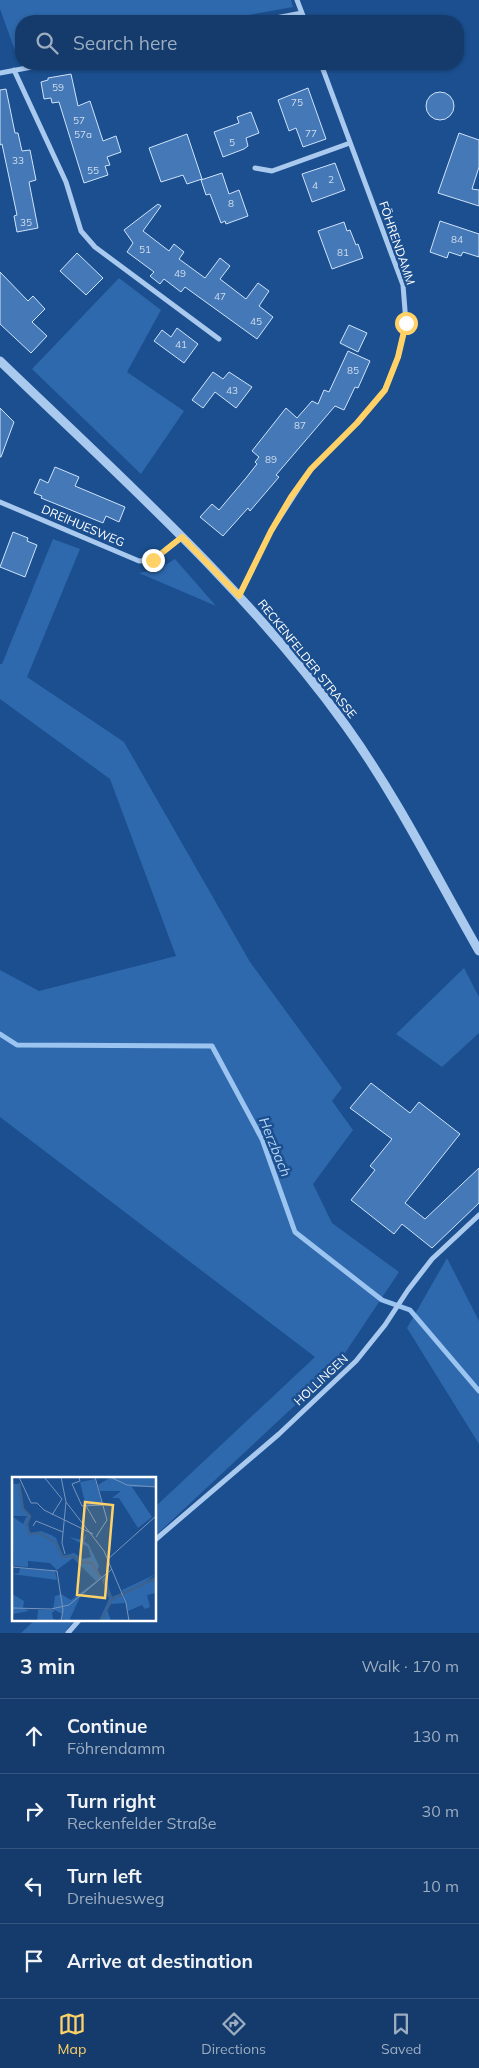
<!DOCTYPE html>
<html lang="en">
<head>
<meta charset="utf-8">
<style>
	:root { --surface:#143b6b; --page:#1d4271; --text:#f1f3f6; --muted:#9dadc1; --line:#33557e; --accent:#ffd166 }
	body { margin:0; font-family:Mulish,sans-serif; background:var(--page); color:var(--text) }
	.stop { position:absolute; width:15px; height:15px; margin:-11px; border:4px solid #ffd166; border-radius:50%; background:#fff }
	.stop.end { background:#ffd166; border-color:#fff; box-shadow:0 1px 5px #0008 }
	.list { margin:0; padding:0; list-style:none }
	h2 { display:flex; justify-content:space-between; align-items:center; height:65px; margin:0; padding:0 20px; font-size:21px }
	h2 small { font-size:16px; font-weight:400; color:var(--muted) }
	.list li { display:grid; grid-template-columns:32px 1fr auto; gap:15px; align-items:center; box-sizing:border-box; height:75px; padding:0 20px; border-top:1px solid var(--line) }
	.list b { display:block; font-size:19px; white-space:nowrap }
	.list p { margin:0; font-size:16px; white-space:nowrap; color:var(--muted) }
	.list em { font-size:16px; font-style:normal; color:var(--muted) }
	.icon { flex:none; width:28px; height:28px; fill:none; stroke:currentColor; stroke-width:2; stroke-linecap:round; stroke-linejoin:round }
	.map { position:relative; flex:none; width:479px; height:1633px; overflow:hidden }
	.search { position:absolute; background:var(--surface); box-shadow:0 1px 4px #0004; left:15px; right:15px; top:15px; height:55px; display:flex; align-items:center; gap:12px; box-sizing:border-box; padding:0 18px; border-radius:20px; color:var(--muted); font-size:19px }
	.sheet { height:365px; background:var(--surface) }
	nav { display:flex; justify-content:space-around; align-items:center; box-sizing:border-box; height:70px; border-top:1px solid var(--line); background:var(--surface); font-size:14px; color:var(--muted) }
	nav a { display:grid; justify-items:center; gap:2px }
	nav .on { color:var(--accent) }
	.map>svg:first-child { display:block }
	.green { fill:#2e69ad }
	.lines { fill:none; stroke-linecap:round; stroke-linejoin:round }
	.stream { stroke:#9cc4f0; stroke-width:5 }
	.building { fill:#4478b7; stroke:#cfe3fa }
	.minor { stroke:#a9c9ee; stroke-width:5 }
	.tertiary { stroke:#a9c9ee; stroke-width:9 }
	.route { stroke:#ffd166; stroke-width:6 }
	.labels { text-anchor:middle; stroke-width:5; stroke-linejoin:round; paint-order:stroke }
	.number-label { font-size:10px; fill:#d0dded }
	.street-label { font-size:12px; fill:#fff; stroke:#1b4f8f }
	.water-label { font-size:14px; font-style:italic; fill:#b5d3f5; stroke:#1b4f8f }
	.inset-river { fill:none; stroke:#3c6290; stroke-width:2.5 }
	.inset-road { fill:none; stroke:#7695bc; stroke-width:1 }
	.view { fill:#ffd166; fill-opacity:0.15; stroke:#ffd166; stroke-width:2.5 }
	.inset-edge { fill:none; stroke:#fff; stroke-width:2.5 }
</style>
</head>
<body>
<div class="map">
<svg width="479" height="1633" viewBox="0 0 479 1633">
	<rect width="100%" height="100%" fill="#1b4f8f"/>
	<path class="green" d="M0 0H291L293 7 216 21H21V58L18 59 0 9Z
		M119 278 161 310 127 372 184 411 141 474 32 369Z
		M53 539 80 549 27 677 124 742 250 962 342 1088 332 1101 353 1130 313 1184 332 1223 399 1272 335 1368 155 1536V1507L315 1357 0 1117V970L39 991 176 956 110 779 0 699V664H2Z
		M175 559 216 606 139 573 159 569Z
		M464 968 479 997V1033L442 1067 396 1034Z
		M447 1258 479 1321V1444L407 1328Z
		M36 1619H76L68 1628 66 1633H21Z"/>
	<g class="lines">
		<path class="stream" d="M0 1034 17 1045 212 1046 262 1139 295 1232 382 1300 410 1310 479 1391"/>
	</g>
	<path class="building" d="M71 74 78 106 90 101 103 141 116 136 121 152 107 157 110 165 105 166 108 175 84 183 59 102 52 103 51 98 44 99 41 82 48 80V78Z
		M308 88 326 139 303 147 296 128 289 131 278 100Z
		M6 89 15 133H18L22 151 30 150 36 180 29 182 38 228 17 232 14 216 17 215 2 144 0 145V90Z
		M426 106a14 14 0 1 1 28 0a14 14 0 1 1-28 0Z
		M251 112 259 133 246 138 248 146 244 149 223 157 214 132 239 123 237 117Z
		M459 133 479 140V167L472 189 479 190V206L438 193Z
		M187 134 202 179 187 184 183 175 161 182 149 148Z
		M335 163 345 190 312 202 302 174Z
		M222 173 229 194 239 190 248 216 226 224 225 221 221 223 210 194 206 195 201 180Z
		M158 204 161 206 143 231 169 251 174 244 184 252 179 259 205 278 220 258 230 266 220 279 246 299 258 283 269 291 259 306 273 317 257 339 185 287 181 292 164 279 160 284 150 276 154 272 127 252 133 243 124 230Z
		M440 221 479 234V257L463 252 461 256 449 252 447 258 430 252Z
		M344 222 347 231 350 230 356 245 358 244 363 258 332 269 318 231Z
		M77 253 103 278 86 295 60 271Z
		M0 272 28 301 33 296 45 309 32 322 47 336 31 353 0 324Z
		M349 325 367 333 358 352 340 343Z
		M177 328 198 344 184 363 154 341 162 330 171 337Z
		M348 351 370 361 358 388 355 387 344 410 335 406 276 475 279 477 250 511 248 508 223 536 200 517 212 504 219 510 246 478 257 464 255 462 259 457 252 451 286 408 297 418 312 401 318 404 324 390 329 392Z
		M213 372 223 379 229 372 252 387 236 408 215 392 203 408 192 400Z
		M0 408 14 422 1 457H0Z
		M55 467 79 477 75 486 125 507 119 522 106 516 103 523 41 498 42 496 34 493 40 479 48 483Z
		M13 532 28 538 27 541 37 545 25 577 0 567Z
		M371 1083 410 1113 419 1102 460 1134 405 1203 425 1219 479 1168V1203L432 1248 402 1224 394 1234 351 1200 375 1170 370 1166 392 1139 350 1108Z"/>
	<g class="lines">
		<path class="minor" d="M297 0 305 21
			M260 21 302 13
			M14 70 66 182 81 231 95 247 219 339
			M0 73 48 64
			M255 168 272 171 350 143
			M0 502 139 561 153 560 182 537
			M239 596 271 531 311 469 357 423 385 390 398 357 406 323 403 285 321 64
			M155 1540 279 1434 356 1361 385 1325 408 1290 432 1259 479 1215
			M68 1633 80 1619"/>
		<path class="tertiary" d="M0 361C120 477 248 590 346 726 397 797 436 876 479 951"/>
	</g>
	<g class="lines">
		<path class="route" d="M153 560 182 537 239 596 271 531 291 497 311 469 357 423 385 390 398 357 406 323"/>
	</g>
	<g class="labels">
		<g class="number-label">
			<text x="58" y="91">59</text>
			<text x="297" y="106">75</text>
			<text x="79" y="124">57</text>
			<text x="311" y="137">77</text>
			<text x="83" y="138">57a</text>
			<text x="232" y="146">5</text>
			<text x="18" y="164">33</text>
			<text x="93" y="174">55</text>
			<text x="331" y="183">2</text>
			<text x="315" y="189">4</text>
			<text x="231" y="207">8</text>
			<text x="26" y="226">35</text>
			<text x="457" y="243">84</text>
			<text x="145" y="253">51</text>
			<text x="343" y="256">81</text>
			<text x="180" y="277">49</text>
			<text x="220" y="300">47</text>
			<text x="256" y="325">45</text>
			<text x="181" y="348">41</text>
			<text x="353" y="374">85</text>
			<text x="232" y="394">43</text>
			<text x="300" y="429">87</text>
			<text x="271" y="463">89</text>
		</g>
		<g class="street-label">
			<text transform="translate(397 243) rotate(71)" y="4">FÖHRENDAMM</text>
			<text transform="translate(83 526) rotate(23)" y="4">DREIHUESWEG</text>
			<text transform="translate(307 659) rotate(51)" y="4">RECKENFELDER STRASSE</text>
			<text transform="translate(321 1380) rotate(-43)" y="4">HOLLINGEN</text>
		</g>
		<g class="water-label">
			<text transform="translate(275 1147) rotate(68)" y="5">Herzbach</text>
		</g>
	</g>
	<g transform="translate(12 1477)">
		<rect width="144" height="144" fill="#1b4f8f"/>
		<path d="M0 0 2 7H8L10 32 18 39 15 46 18 56 29 54 39 58 44 61 51 79 62 76 71 82 79 80 76 70 57 60 70 63 75 57 72 64 77 68 87 89 85 94 90 100 69 118 57 144 50 142V137L43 133 40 136 41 142 48 144H25L26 133H41L43 119 49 117 59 123 84 104 61 81 45 93 38 86 16 84V90L2 89 0 39 11 47 15 39H0ZM99 0H144V10H120L140 40 126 51 107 21H100L109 14H88L86 8ZM83 2 90 27 74 29 68 5ZM8 91 43 94 45 103 0 97 7 96ZM144 97 127 109 144 103V116L135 118 138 130 133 132 130 128 116 134 110 113ZM93 99 100 120 109 116 113 126 99 127 95 133 99 144H87L97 122 90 103ZM0 117 12 124 11 131 17 134 1 137 0 144Z" fill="#2e69ad"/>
		<path class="inset-river" d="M7 6 11 32 18 39 15 47 17 57 28 56 44 66 51 80 61 79 69 85 80 86 88 100M91 103 100 122M89 144 100 122 144 101"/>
		<path class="inset-road" d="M7 0 19 26H25L32 33 81 57M32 0 50 22 40 38M49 0 54 25 92 74 114 126 117 144M67 0 68 4 60 7 70 29 90 28M83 0 95 43 84 60M98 0 115 8 144 10M74 29 84 46M21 49 24 44 51 55M53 77 50 66 54 25M96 82 144 39M0 90 45 94 51 133 49 144M0 131 39 132 57 128 100 92"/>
		<path class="view" d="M73 25 101 28 93 121 65 118Z"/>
		<rect width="144" height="144" class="inset-edge"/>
	</g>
</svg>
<div class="stop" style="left:406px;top:323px"></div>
<div class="stop end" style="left:153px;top:560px"></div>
<div class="search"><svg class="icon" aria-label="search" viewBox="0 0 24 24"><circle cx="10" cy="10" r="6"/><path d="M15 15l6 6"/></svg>Search here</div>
</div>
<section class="sheet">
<h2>3 min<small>Walk · 170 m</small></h2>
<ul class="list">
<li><svg class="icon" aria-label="ahead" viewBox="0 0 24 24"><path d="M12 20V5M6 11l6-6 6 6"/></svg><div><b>Continue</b><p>Föhrendamm</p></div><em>130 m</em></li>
<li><svg class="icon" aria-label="right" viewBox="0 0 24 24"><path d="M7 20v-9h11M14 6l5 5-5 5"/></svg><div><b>Turn right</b><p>Reckenfelder Straße</p></div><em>30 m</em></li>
<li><svg class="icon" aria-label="left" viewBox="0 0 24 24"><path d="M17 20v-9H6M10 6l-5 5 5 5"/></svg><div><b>Turn left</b><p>Dreihuesweg</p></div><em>10 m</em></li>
<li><svg class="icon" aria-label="arrive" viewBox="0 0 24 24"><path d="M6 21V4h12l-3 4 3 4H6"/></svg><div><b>Arrive at destination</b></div></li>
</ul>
</section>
<nav>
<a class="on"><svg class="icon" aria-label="map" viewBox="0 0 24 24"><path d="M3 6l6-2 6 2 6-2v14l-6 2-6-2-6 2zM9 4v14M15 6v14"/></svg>Map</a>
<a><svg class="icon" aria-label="directions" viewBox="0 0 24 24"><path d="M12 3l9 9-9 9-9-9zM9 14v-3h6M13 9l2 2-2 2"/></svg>Directions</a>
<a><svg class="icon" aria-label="saved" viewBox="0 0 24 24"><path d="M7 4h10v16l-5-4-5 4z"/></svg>Saved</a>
</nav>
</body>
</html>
